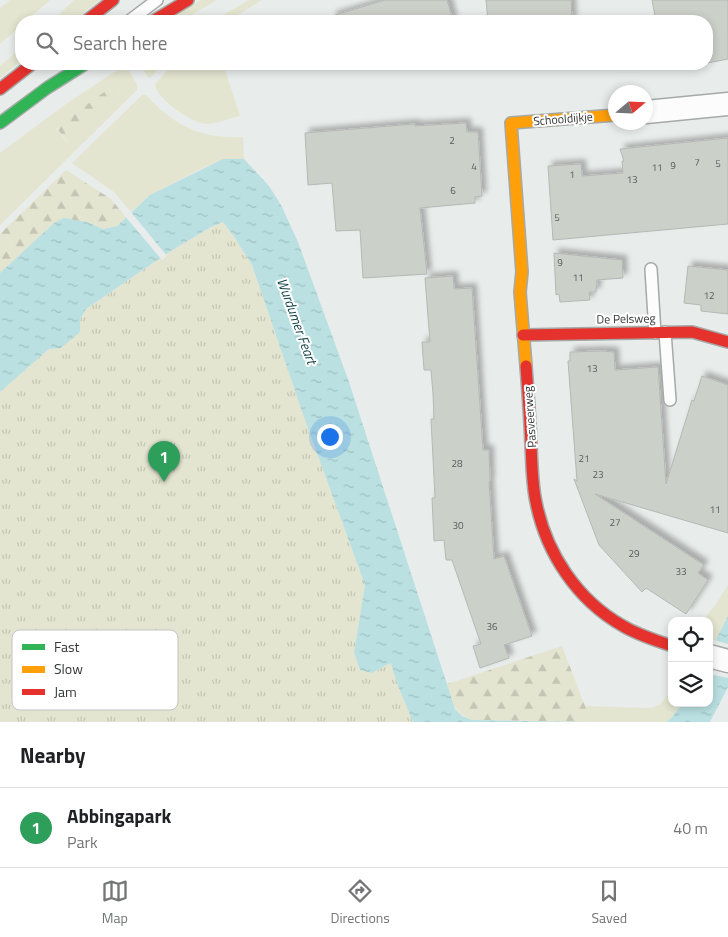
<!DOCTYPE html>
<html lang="en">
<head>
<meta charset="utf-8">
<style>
	:root { --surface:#fff; --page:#f6f6f6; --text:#202124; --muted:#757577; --line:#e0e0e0; --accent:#727674 }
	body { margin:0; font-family:"Titillium Web",sans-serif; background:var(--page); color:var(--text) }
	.controls { position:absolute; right:15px; bottom:15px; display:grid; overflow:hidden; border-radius:10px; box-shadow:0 2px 8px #0003 }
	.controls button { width:45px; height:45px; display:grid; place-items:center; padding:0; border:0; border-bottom:1px solid var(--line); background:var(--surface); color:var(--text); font:25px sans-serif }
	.compass { position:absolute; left:608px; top:85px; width:45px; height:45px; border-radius:50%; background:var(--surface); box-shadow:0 2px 8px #0003; rotate:71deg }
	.you { position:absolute; left:329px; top:436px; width:18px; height:18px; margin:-12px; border:4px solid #fff; border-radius:50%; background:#1a73e8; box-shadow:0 0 0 8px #1a73e833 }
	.badge { display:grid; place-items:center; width:32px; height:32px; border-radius:50%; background:var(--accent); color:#fff; font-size:16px; font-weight:700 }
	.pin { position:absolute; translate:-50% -41px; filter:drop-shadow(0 1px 2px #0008) }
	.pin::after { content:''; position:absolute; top:26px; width:18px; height:15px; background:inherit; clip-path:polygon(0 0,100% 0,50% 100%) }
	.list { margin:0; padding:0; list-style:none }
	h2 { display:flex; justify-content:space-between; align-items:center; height:65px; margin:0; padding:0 20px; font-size:21px }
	h2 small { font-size:16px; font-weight:400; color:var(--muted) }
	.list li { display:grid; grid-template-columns:32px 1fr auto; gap:15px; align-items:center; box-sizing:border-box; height:80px; padding:0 20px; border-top:1px solid var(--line) }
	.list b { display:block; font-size:19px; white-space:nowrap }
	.list p { margin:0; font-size:16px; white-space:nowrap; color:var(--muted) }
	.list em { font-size:16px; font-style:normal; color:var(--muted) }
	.icon { flex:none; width:28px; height:28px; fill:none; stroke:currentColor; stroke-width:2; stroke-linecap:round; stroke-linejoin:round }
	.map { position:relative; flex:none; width:728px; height:722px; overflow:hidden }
	.search { position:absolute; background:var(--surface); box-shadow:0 2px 8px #0003; left:15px; right:15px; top:15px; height:55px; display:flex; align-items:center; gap:12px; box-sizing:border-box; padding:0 18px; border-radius:20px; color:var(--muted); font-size:19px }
	.sheet { height:145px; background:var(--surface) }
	nav { display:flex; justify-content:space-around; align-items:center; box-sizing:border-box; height:70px; border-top:1px solid var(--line); background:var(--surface); font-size:14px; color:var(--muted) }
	nav a { display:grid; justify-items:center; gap:2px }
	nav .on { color:var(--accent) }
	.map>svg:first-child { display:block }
	.green { fill:#e4e5d0; fill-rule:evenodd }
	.forest { fill:url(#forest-firs) }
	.park { fill:url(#park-tufts) }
	.water { fill:url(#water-ripples) }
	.pier { fill:#e8ecea }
	.building { fill:#cbd0c8; stroke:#b6b8b6; filter:url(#shadow) }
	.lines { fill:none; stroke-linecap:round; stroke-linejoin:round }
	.lane-casing { stroke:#a5a9a7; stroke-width:14 }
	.street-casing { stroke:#a5a9a7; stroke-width:25 }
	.fast-casing { stroke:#a5a9a7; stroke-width:14 }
	.slow-casing { stroke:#a5a9a7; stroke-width:14 }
	.jam-casing { stroke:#a5a9a7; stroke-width:14 }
	.lane { stroke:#fcfcfc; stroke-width:11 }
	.street { stroke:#fcfcfc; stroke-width:22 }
	.fast { stroke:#30b455; stroke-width:11 }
	.slow { stroke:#ff9f0a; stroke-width:11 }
	.jam { stroke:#e5322d; stroke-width:11 }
	.labels { text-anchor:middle; stroke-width:4; stroke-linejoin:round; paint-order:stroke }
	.number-label { font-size:10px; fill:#595c59 }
	.street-label { font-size:12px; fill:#333634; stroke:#fff }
	.water-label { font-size:14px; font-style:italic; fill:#17474a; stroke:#fff }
	.key { fill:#fff; stroke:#c2c3c2; stroke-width:1 }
	.key-label { font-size:14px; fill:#333634 }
</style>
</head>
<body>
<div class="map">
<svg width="728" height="722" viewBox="0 0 728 722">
	<defs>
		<pattern id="forest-firs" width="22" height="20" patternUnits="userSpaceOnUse" patternTransform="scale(1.25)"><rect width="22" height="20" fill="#e4e5d0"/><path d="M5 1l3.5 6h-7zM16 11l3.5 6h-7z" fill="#c4c5b3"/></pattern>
		<pattern id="park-tufts" width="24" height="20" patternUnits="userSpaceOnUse" patternTransform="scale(1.25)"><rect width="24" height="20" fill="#e4e5d0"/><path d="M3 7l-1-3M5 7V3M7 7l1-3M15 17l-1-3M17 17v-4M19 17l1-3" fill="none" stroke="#c4c5b3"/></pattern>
		<pattern id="water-ripples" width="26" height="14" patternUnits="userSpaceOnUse" patternTransform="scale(1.25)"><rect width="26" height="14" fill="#bae0e2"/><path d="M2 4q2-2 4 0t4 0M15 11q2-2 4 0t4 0" fill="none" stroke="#a0c1c2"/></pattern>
		<filter id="shadow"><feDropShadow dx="4.5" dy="-4.5" stdDeviation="2.5" flood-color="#0004"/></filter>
	</defs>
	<rect width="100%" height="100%" fill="#e8ecea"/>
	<path class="green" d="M10 0H50L26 21H21V26L0 44V8Z
		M74 0H100L73 21H52Z
		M201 0H217L181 21H165Z
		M249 0H262L228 21H213Z
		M21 48V61L0 78V66Z
		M139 64H163L150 78 148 77Z
		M173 64H223L240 116C231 118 213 125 205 124 191 122 156 99 155 84Z
		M125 65 137 84V90L0 225V153L66 104ZM114 85 121 94 67 143 56 128Z
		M142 95H146C174 126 201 139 243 137L244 159H223L198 170 150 195 131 212 114 192 72 163Z
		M728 585V616L716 641 709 639V621H702L716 604Z
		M672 689V703H683L672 717 666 722H591L584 706 651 708 661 704Z"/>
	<path class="forest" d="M114 85 121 94 68 143 56 127Z
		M66 170 111 199 126 217 117 226 103 229 87 222 54 223 0 273V234Z
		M562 646 591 722 472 720C453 712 452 703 447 684Z"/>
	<path class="park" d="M223 222 233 235 252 265 306 423 365 585 354 652 360 669 372 673 390 663 391 664 398 686 413 722H0V392L49 349 61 348 80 320 86 309 169 252 211 227Z"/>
	<path class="water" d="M223 159H244L269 186 281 205 298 242 349 382 455 709 462 716 472 720 584 722H413L398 686 391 664 390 663 372 673 360 670 354 652 365 585 306 423 252 265 233 235 223 222 211 227 169 252 86 309 80 320V332L61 348 49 349 0 392V273L54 223 64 218 87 222 103 229 117 226 150 195Z
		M728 616V687L710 722H666L672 717 683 703H709V653Z"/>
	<path class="pier" d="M130 211 131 212 167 256 162 260 124 215Z
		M714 640 728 644V678L709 674V651Z"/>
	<path class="building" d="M385 0H447L453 21H333L332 16Z
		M486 0H571L572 21H488Z
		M652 0H728V59L707 63V21H656Z
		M466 123 467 132H478L482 196 475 197V203L420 208 427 274 363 278 360 230 336 231 332 183 308 185 305 133 415 124V126Z
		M728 138V224L553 240 548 166 581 164 582 176 623 173 622 161H624L620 149Z
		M554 253 622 260 623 278 597 280 596 292H589L590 300 560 302 559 294 556 295Z
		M688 266 728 270V314L701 311V305L684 303Z
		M453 276 454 289 472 288 483 450H489L490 481 489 482 494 559 504 556 532 636 504 645 509 658 480 668 473 646 481 644 452 560H446L444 540 434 541 432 498H435L431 419H434L433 394 431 370H424L422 342H430L425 278Z
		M601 351 614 352 615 370 658 367 666 484 692 400 694 401 702 376 728 385V533L595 494 704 565 698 573 708 580 686 614 646 588 642 592 599 545 574 479 577 481 568 361H570V352Z"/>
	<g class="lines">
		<g class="lane-casing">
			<path id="lane" d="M129 21 157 0
				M651 269 655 333
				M665 332 670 400"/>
		</g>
		<g class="street-casing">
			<path id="street" d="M646 112 728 104
				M709 656 728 661"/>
		</g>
		<g class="fast-casing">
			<path id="fast" d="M0 123 47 88 85 64"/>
		</g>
		<g class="slow-casing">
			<path id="slow" d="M526 366 520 292 522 272 511 123 616 115"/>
		</g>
		<g class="jam-casing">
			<path id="jam" d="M86 21 113 0
				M153 21 188 0
				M0 89 32 64
				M523 335 692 332 728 342
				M526 366C528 392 530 419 531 445 532 464 532 484 536 502 546 553 577 600 623 626 638 635 655 640 672 646"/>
		</g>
		<use href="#lane" class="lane"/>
		<use href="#street" class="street"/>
		<use href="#fast" class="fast"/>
		<use href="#slow" class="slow"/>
		<use href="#jam" class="jam"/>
	</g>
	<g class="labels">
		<g class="number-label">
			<text x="452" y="144">2</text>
			<text x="697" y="166">7</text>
			<text x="718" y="167">5</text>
			<text x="673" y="169">9</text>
			<text x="474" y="170">4</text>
			<text x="657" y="171">11</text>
			<text x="572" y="178">1</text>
			<text x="632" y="183">13</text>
			<text x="453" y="194">6</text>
			<text x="557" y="221">5</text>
			<text x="560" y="266">9</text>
			<text x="578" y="281">11</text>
			<text x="709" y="299">12</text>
			<text x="592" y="372">13</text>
			<text x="584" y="462">21</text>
			<text x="457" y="467">28</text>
			<text x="598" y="478">23</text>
			<text x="715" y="513">11</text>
			<text x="615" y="526">27</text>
			<text x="458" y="529">30</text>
			<text x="634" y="557">29</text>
			<text x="681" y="575">33</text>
			<text x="492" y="630">36</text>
		</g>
		<g class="street-label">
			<text transform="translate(563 119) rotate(-5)" y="4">Schooldijkje</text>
			<text transform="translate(626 319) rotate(-1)" y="4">De Pelsweg</text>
			<text transform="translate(530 417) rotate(-94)" y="4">Pasveerweg</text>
		</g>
		<g class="water-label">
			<text transform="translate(297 321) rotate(70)" y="5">Wurdumer Feart</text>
		</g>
	</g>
	<rect x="12" y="630" width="166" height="80" rx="8" class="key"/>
	<rect x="22" y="644" width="23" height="6" fill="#30b455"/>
	<rect x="22" y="666" width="23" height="7" fill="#ff9f0a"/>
	<rect x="22" y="689" width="23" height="6" fill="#e5322d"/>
	<g class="key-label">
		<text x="54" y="652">Fast</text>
		<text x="54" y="674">Slow</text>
		<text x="54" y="697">Jam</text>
	</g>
</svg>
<div class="controls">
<button><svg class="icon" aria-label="locate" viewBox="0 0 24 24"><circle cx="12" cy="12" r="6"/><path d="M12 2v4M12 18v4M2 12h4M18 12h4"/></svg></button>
<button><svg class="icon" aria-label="layers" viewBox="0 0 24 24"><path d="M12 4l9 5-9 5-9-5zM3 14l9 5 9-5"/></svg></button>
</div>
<svg class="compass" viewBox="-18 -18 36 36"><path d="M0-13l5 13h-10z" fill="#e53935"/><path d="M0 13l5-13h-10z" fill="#757577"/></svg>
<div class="you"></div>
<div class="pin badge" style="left:164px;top:482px;background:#2e9e5b">1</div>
<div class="search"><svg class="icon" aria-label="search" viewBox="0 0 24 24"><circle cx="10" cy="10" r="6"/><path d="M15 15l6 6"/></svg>Search here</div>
</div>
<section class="sheet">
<h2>Nearby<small></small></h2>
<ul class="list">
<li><span class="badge" style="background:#2e9e5b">1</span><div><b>Abbingapark</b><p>Park</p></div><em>40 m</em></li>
</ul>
</section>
<nav>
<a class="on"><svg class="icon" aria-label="map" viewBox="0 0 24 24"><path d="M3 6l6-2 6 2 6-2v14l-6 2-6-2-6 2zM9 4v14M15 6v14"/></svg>Map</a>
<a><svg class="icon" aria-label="directions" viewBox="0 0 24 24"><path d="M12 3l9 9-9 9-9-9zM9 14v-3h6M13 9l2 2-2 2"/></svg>Directions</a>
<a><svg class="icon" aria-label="saved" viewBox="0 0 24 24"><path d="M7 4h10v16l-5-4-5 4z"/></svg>Saved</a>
</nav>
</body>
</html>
